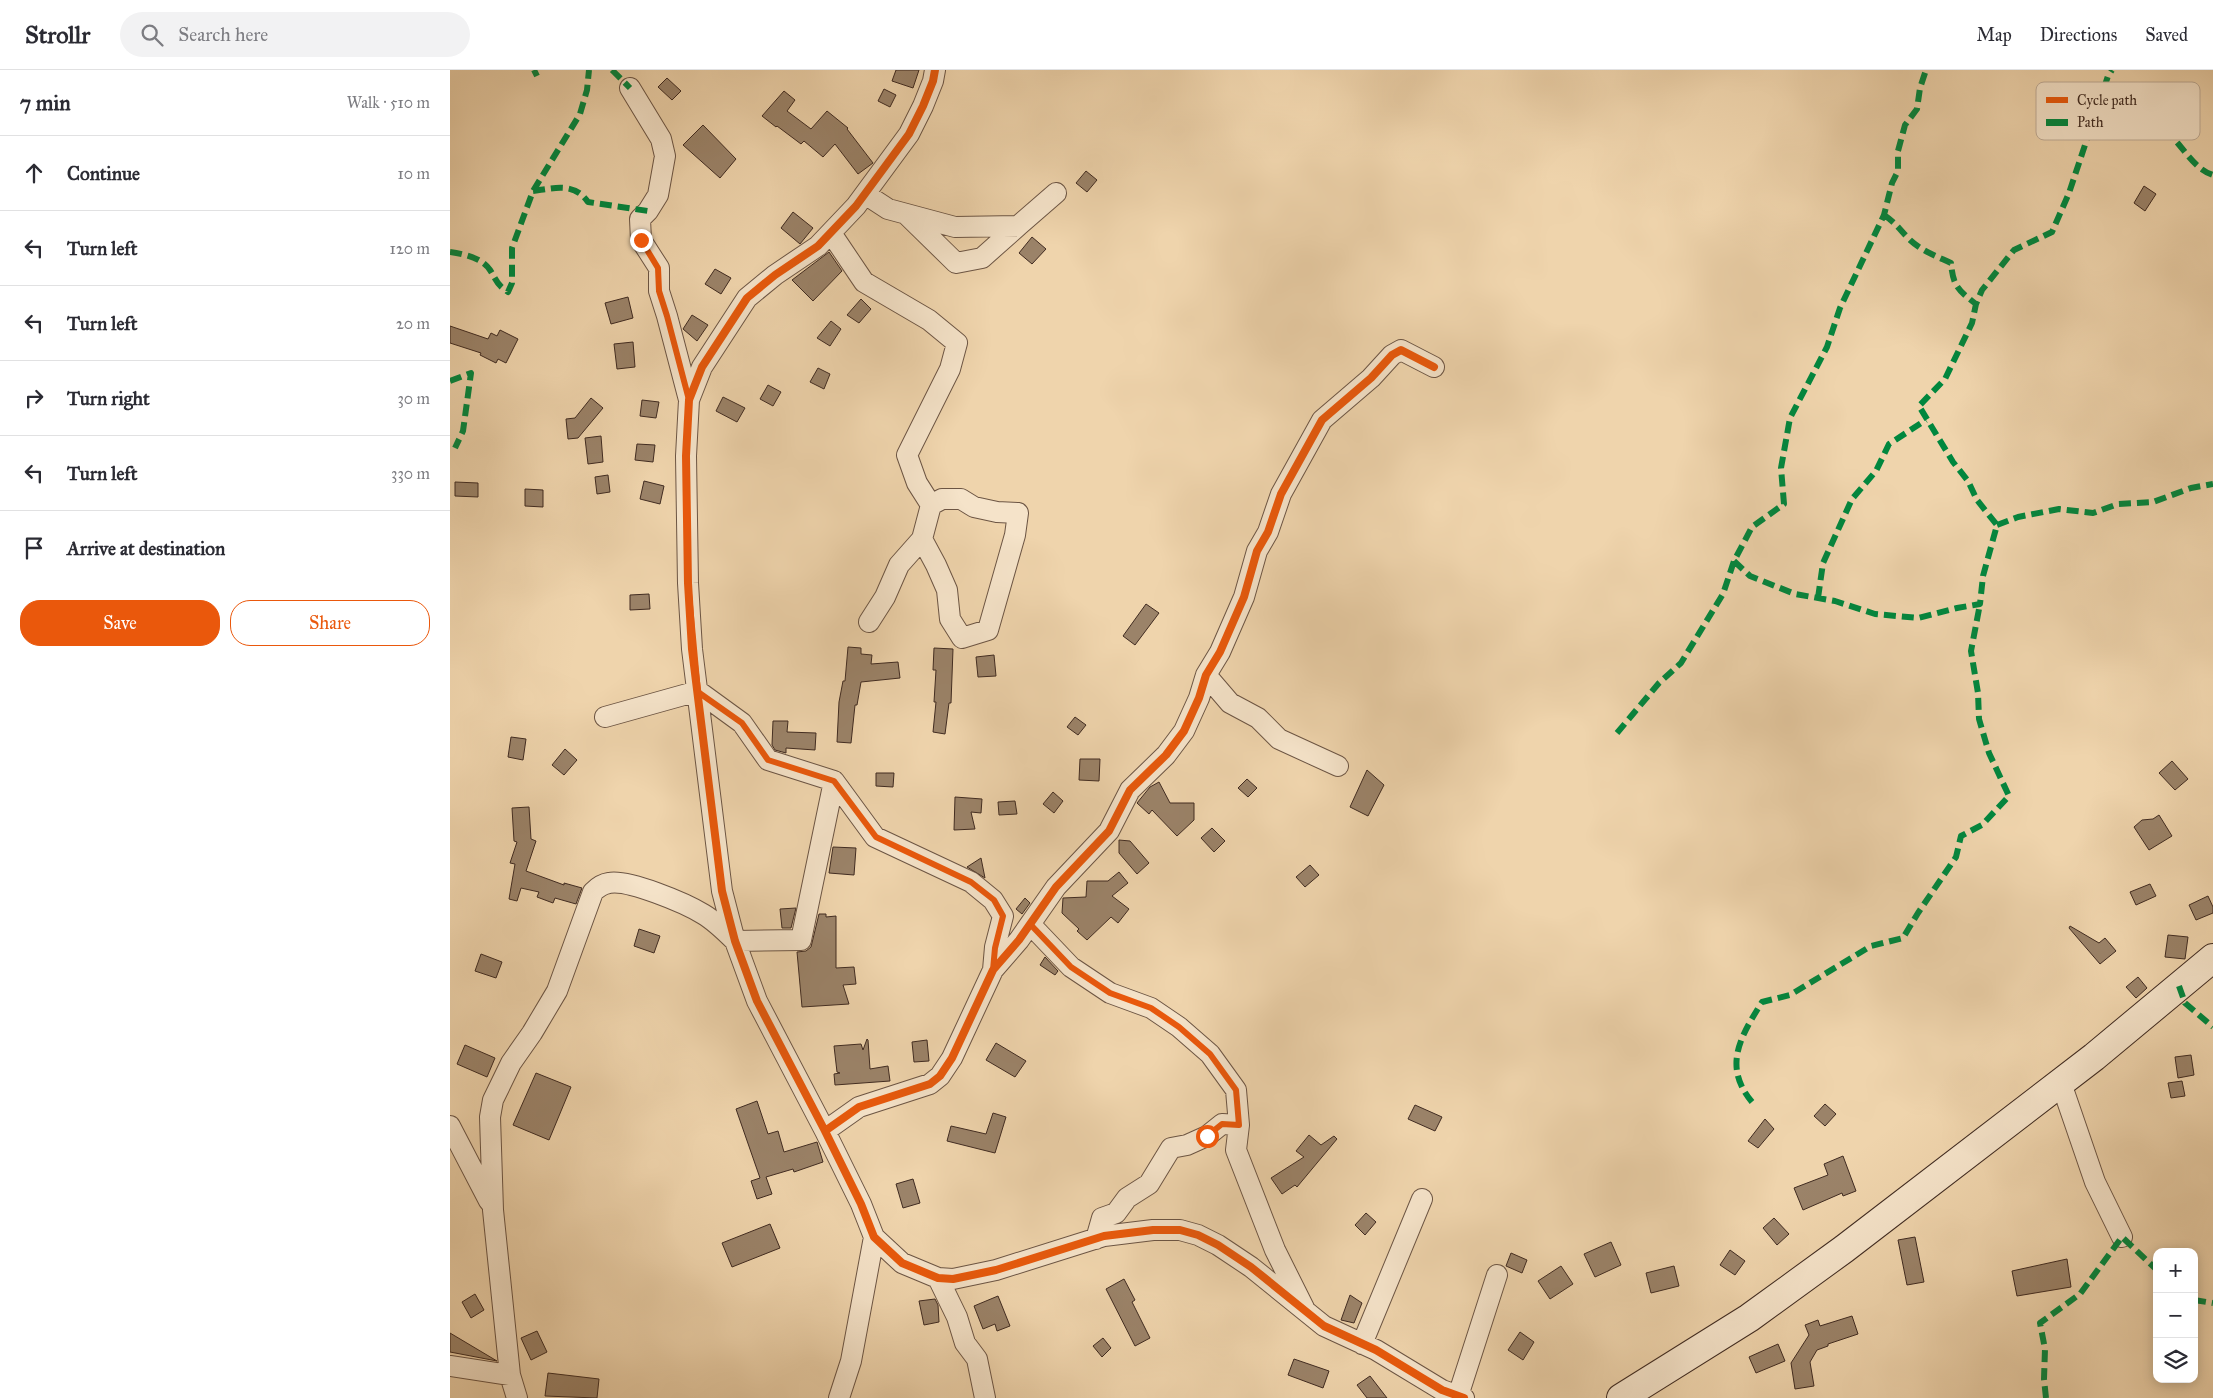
<!DOCTYPE html>
<html lang="en">
<head>
<meta charset="utf-8">
<style>
	:root { --surface:#fff; --page:#f2f2f3; --text:#2b2b33; --muted:#7c7c81; --line:#e1e1e2; --accent:#ea580c }
	body { margin:0; font-family:"IM FELL Great Primer",serif; background:var(--page); color:var(--text) }
	.controls { position:absolute; right:15px; bottom:15px; display:grid; overflow:hidden; border-radius:10px; box-shadow:0 2px 12px #0003 }
	.controls button { width:45px; height:45px; display:grid; place-items:center; padding:0; border:0; border-bottom:1px solid var(--line); background:var(--surface); color:var(--text); font:25px sans-serif }
	.stop { position:absolute; width:15px; height:15px; margin:-11px; border:4px solid #ea580c; border-radius:50%; background:#fff }
	.stop.end { background:#ea580c; border-color:#fff; box-shadow:0 1px 5px #0008 }
	.list { margin:0; padding:0; list-style:none }
	h2 { display:flex; justify-content:space-between; align-items:center; height:65px; margin:0; padding:0 20px; font-size:21px }
	h2 small { font-size:16px; font-weight:400; color:var(--muted) }
	.list li { display:grid; grid-template-columns:32px 1fr auto; gap:15px; align-items:center; box-sizing:border-box; height:75px; padding:0 20px; border-top:1px solid var(--line) }
	.list b { display:block; font-size:19px; white-space:nowrap }
	.list em { font-size:16px; font-style:normal; color:var(--muted) }
	.actions { display:flex; gap:10px; padding:15px 20px }
	.actions a { flex:1; padding:11px 0; border:1px solid var(--accent); border-radius:20px; text-align:center; font-size:18px; color:var(--accent) }
	.actions .main { background:var(--accent); color:#fff }
	.icon { flex:none; width:28px; height:28px; fill:none; stroke:currentColor; stroke-width:2; stroke-linecap:round; stroke-linejoin:round }
	.map { position:relative; flex:none; width:1763px; height:1328px; overflow:hidden }
	header { display:flex; align-items:center; gap:30px; box-sizing:border-box; height:70px; padding:0 25px; background:var(--surface); border-bottom:1px solid var(--line) }
	header strong { font-size:24px }
	nav { display:flex; gap:28px; margin-inline-start:auto; font-size:18px }
	.search { width:350px; height:45px; background:var(--page); display:flex; align-items:center; gap:12px; box-sizing:border-box; padding:0 18px; border-radius:28px; color:var(--muted); font-size:19px }
	main { display:flex }
	aside { flex:1; background:var(--surface) }
	.map>svg:first-child { display:block }
	.building { fill:#9b8369; stroke:#402b21 }
	.lines { fill:none; stroke-linecap:round; stroke-linejoin:round }
	.street-casing { stroke:#6c5544; stroke-width:22 }
	.secondary-casing { stroke:#402b21; stroke-width:30 }
	.street { stroke:#f5e3c9; stroke-width:20 }
	.secondary { stroke:#f5e3c9; stroke-width:28 }
	.quiet { stroke:#00873e; stroke-width:6; stroke-dasharray:12 6; stroke-linecap:butt }
	.cycleway-casing { stroke:#f5e3c9; stroke-width:11 }
	.cycleway { stroke:#e8590c; stroke-width:8 }
	.route { stroke:#ea580c; stroke-width:6 }
	.key { fill:#f5e3c9; stroke:#bfac97; stroke-width:1 }
	.key-label { font-size:14px; fill:#402b21 }
</style>
</head>
<body>
<header>
<strong>Strollr</strong>
<div class="search"><svg class="icon" aria-label="search" viewBox="0 0 24 24"><circle cx="10" cy="10" r="6"/><path d="M15 15l6 6"/></svg>Search here</div>
<nav><a>Map</a><a>Directions</a><a>Saved</a></nav>
</header>
<main>
<aside>
<h2>7 min<small>Walk · 510 m</small></h2>
<ul class="list">
<li><svg class="icon" aria-label="ahead" viewBox="0 0 24 24"><path d="M12 20V5M6 11l6-6 6 6"/></svg><div><b>Continue</b></div><em>10 m</em></li>
<li><svg class="icon" aria-label="left" viewBox="0 0 24 24"><path d="M17 20v-9H6M10 6l-5 5 5 5"/></svg><div><b>Turn left</b></div><em>120 m</em></li>
<li><svg class="icon" aria-label="left" viewBox="0 0 24 24"><path d="M17 20v-9H6M10 6l-5 5 5 5"/></svg><div><b>Turn left</b></div><em>20 m</em></li>
<li><svg class="icon" aria-label="right" viewBox="0 0 24 24"><path d="M7 20v-9h11M14 6l5 5-5 5"/></svg><div><b>Turn right</b></div><em>30 m</em></li>
<li><svg class="icon" aria-label="left" viewBox="0 0 24 24"><path d="M17 20v-9H6M10 6l-5 5 5 5"/></svg><div><b>Turn left</b></div><em>330 m</em></li>
<li><svg class="icon" aria-label="arrive" viewBox="0 0 24 24"><path d="M6 21V4h12l-3 4 3 4H6"/></svg><div><b>Arrive at destination</b></div></li>
</ul>
<div class="actions"><a class="main">Save</a><a>Share</a></div>
</aside>
<div class="map">
<svg width="1763" height="1328" viewBox="0 0 1763 1328">
	<rect width="100%" height="100%" fill="#efd4ac"/>
	<filter id="stains"><feTurbulence type="fractalNoise" baseFrequency=".004" numOctaves="4"/><feColorMatrix values="0 0 0 0 .2 0 0 0 0 .09 0 0 0 0 .02 0 0 0 .5 -.17"/></filter>
	<radialGradient id="worn" r=".72"><stop offset=".6" stop-color="#630" stop-opacity="0"/><stop offset="1" stop-color="#630" stop-opacity=".3"/></radialGradient>
	<path class="building" d="M446 0H469L463 18 442 11Z
		M217 8 231 21 222 30 208 17Z
		M434 19 446 25 440 37 428 31Z
		M334 21 345 30 337 41 361 59 377 41 398 58 397 59 423 93 408 104 385 74 373 87 354 71 351 74 327 56 326 57 312 46Z
		M253 55 286 89 270 108 233 75Z
		M636 101 647 110 637 122 626 113Z
		M1694 116 1706 124 1695 141 1684 133Z
		M343 142 363 158 350 174 331 158Z
		M582 167 596 179 582 194 569 183Z
		M379 182 392 201 363 231 342 210Z
		M265 199 281 208 271 224 255 214Z
		M178 227 183 248 161 254 155 233Z
		M411 229 421 239 409 253 397 245Z
		M242 245 258 255 247 271 233 259Z
		M381 251 391 259 380 276 367 268Z
		M0 256 38 269 41 263 47 266 50 260 68 269 56 293 48 289 46 293 30 285 31 283 0 273Z
		M183 272 185 297 167 299 164 274Z
		M368 298 380 304 374 319 360 312Z
		M318 315 331 322 323 336 310 329Z
		M273 327 295 338 287 352 266 341Z
		M141 328 153 338 128 368 118 369 116 349 125 348Z
		M192 330 209 332 206 348 190 346Z
		M151 366 153 392 138 394 135 368Z
		M187 374 205 375 203 392 185 390Z
		M158 405 160 422 147 424 145 407Z
		M194 411 214 416 210 434 190 429Z
		M5 412 28 413V427L5 426Z
		M75 419 93 420V437L75 436Z
		M199 524 200 539 180 540V525Z
		M696 534 709 543 685 575 673 566Z
		M398 577 411 578V584L422 585 421 594 448 592 450 608 411 612 407 635H405L401 673 387 672 389 632 393 611H395Z
		M484 578 503 579 501 633H499L495 664 483 662 486 632H484L486 600H483Z
		M544 585 546 606 528 607 526 587Z
		M625 647 636 655 628 665 617 657Z
		M323 651H338L337 662 366 663 365 680 336 678V683L325 680 322 675Z
		M61 667 76 669 73 690 58 687Z
		M115 679 127 690 114 705 102 695Z
		M630 689H650L649 711 629 710Z
		M1722 691 1738 709 1725 720 1709 703Z
		M917 700 934 715 918 746 900 737Z
		M426 703H444L443 717 426 716Z
		M797 709 807 718 798 727 788 718Z
		M709 712 720 733H744V750L727 766 702 740 699 744 687 733 700 717Z
		M603 722 613 731 604 743 593 734Z
		M505 727 532 729 531 743 521 742 525 759 504 760Z
		M565 731 567 744 549 745 548 732Z
		M79 737 81 769 86 771 76 801 114 815V813L132 818 126 834 105 828 103 833 87 827 89 822 71 818 67 831 59 829 65 794 60 793 67 772 64 771 62 738Z
		M1709 745 1722 766 1699 780 1684 757 1692 750 1703 749Z
		M762 758 775 771 764 782 751 768Z
		M669 770 680 771 699 793 687 804 669 783Z
		M383 777 406 778 404 805 379 803Z
		M531 788 535 808 517 797Z
		M860 795 869 805 855 817 846 807Z
		M669 802 678 813 662 826 679 839 668 853 661 847 637 870 627 861 629 859 612 843 613 828 636 827 637 811H658Z
		M1700 814 1706 826 1686 835 1680 822Z
		M1758 826 1763 837V843L1746 850 1739 835Z
		M575 828 580 833 572 844 566 839Z
		M346 838 341 858H332L330 839Z
		M369 844H376V847L386 846V898L404 897 406 914 393 915 399 934 352 937 347 882 356 881 361 877Z
		M1620 856 1649 873 1655 868 1666 881 1650 894 1619 858Z
		M189 859 210 866 204 883 184 876Z
		M1718 865 1738 867 1735 889 1715 887Z
		M31 884 52 892 46 908 25 901Z
		M595 887 608 901 605 905 590 895Z
		M1688 907 1697 918 1686 928 1676 917Z
		M417 969 418 970 420 999 438 996 440 1011 385 1015 384 1004 390 1003 387 1002 384 976 411 974 413 980Z
		M477 970 479 991 464 992 462 972Z
		M546 973 576 991 565 1007 536 990Z
		M15 975 45 988 37 1007 7 994Z
		M1741 985 1744 1005 1728 1008 1725 987Z
		M86 1003 121 1017 99 1070 63 1055Z
		M1732 1011 1735 1026 1721 1028 1718 1013Z
		M307 1031 318 1064 328 1061 334 1082 367 1072 373 1092 344 1102 343 1099 316 1107 322 1124 307 1129 301 1111 310 1108 286 1039Z
		M1375 1034 1386 1044 1375 1056 1364 1046Z
		M965 1035 992 1047 985 1061 958 1049Z
		M543 1043 556 1047 545 1083 497 1071 501 1056 536 1064Z
		M1315 1049 1324 1059 1308 1078 1298 1071Z
		M859 1065 871 1075 884 1066 887 1069 847 1117 845 1115 832 1124 821 1108 854 1087 846 1081Z
		M1393 1086 1406 1121 1393 1126 1392 1123 1353 1140 1344 1118 1378 1105 1374 1094Z
		M463 1109 470 1133 453 1138 446 1114Z
		M916 1143 926 1152 915 1165 905 1155Z
		M1324 1148 1339 1164 1327 1175 1313 1158Z
		M320 1154 330 1178 282 1197 272 1173Z
		M1465 1167 1474 1212 1457 1215 1448 1170Z
		M1161 1172 1171 1195 1145 1207 1134 1184Z
		M1280 1180 1295 1191 1285 1205 1270 1195Z
		M1061 1183 1077 1190 1072 1203 1056 1196Z
		M1617 1189 1621 1217 1567 1226 1562 1201Z
		M1111 1196 1123 1214 1100 1229 1088 1211Z
		M1224 1196 1229 1216 1201 1223 1196 1203Z
		M674 1209 685 1230 682 1232 700 1268 685 1276 656 1219Z
		M25 1224 34 1240 21 1248 12 1232Z
		M900 1225 912 1233 904 1253 891 1250Z
		M548 1226 560 1256 547 1261 545 1254 533 1259 524 1236Z
		M485 1229 488 1235 489 1252 474 1255 469 1231Z
		M1402 1246 1408 1264 1378 1274V1276L1367 1280 1360 1292 1364 1316 1345 1319 1341 1293 1359 1265 1355 1255 1368 1250 1370 1256Z
		M87 1261 97 1282 81 1290 71 1268Z
		M1070 1262 1084 1272 1073 1290 1058 1280Z
		M0 1263 47 1291 0 1282Z
		M653 1268 661 1278 652 1287 643 1276Z
		M1328 1274 1335 1291 1306 1303 1299 1287Z
		M844 1289 879 1301 873 1318 838 1305Z
		M98 1303 149 1309 147 1328 95 1326Z
		M920 1306 937 1328H917L907 1315Z"/>
	<g class="lines">
		<g class="street-casing">
			<path id="street" d="M485 0 483 11 473 36 459 64 406 136 368 176 325 205 297 228 252 297 239 330 236 386 238 513 242 579 272 821 285 871 307 931 375 1061 411 1134 424 1167 452 1193 488 1208 503 1209 546 1200 654 1166 703 1160H730L748 1165 768 1175 801 1197 874 1256 926 1280 992 1320 1014 1328
				M180 18 211 69 215 86 208 125 198 141 190 149 191 170 209 198V221L217 246 239 330
				M415 124 438 139 505 157 568 156 606 123
				M458 146 506 193 532 188 568 156
				M381 163 414 212 479 250 507 273 500 299 457 385 467 413 481 435 472 469 449 495 435 527 419 552
				M472 469 486 495 497 520 500 549 512 568 538 560 565 465 568 443 547 442 524 437 511 429H492L481 435
				M756 605 780 633 808 648 829 669 888 696
				M384 711 425 767 521 812 543 830 553 846 545 877 543 900
				M580 854 621 897 660 923 701 938 729 957 760 984 786 1020 789 1055 786 1080 825 1180 854 1238
				M1611 1013 1645 1112 1672 1167
				M0 1056 39 1131
				M375 1061 409 1037 480 1014 490 1006 502 988 543 900 569 870 606 817 659 761 680 720 716 685 734 661 749 628 756 605 770 582 794 527 807 481 818 462 831 424 872 350 921 308 942 285 951 280 984 297
				M646 1169 652 1148 666 1143 677 1128 699 1114 721 1078 737 1075 757 1066 772 1054 789 1055
				M488 1208 507 1247 515 1273 527 1289 535 1328
				M912 1274 972 1129
				M0 1296 60 1305
				M1008 1326 1047 1205
				M67 1328 60 1305 43 1140 40 1047 43 1030 61 993 82 963 107 921 143 822C148 817 152 814 159 813 178 809 235 833 253 844 265 851 275 861 285 871L351 870 384 711 318 690 292 653 248 621 155 647
				M389 1328 401 1291 424 1167"/>
		</g>
		<g class="secondary-casing">
			<path id="secondary" d="M1171 1328 1299 1248 1394 1179 1644 987 1763 888"/>
		</g>
		<use href="#street" class="street"/>
		<use href="#secondary" class="secondary"/>
		<path class="quiet" d="M84 0 87 6
			M162 0 180 18
			M1651 27C1656 31 1661 36 1666 40 1684 49 1704 53 1720 65 1734 78 1744 99 1763 105
			M83 121C105 118 124 112 138 132L198 141
			M1434 145C1446 153 1450 160 1460 170 1472 181 1486 186 1501 193 1503 216 1508 220 1526 234
			M0 182C14 184 32 188 40 200 47 211 46 214 58 222L62 213V178L83 121 130 44 137 20 139 0
			M0 311 21 303 13 361 5 378
			M1547 455 1568 447 1609 439 1643 443 1668 434 1703 432 1741 418 1763 414
			M1284 491 1300 506 1345 524 1385 531 1425 544 1468 548 1507 538 1530 534 1533 506 1547 455 1527 430 1518 411 1503 392 1469 336 1495 309 1522 253 1526 234 1532 220 1564 180 1602 162 1619 123 1658 6 1662 0
			M1368 528 1373 493 1402 429 1426 401 1439 374 1476 350
			M1167 663 1209 613 1231 593 1273 524 1284 491 1302 457 1334 434 1331 398 1340 348 1377 277 1390 238 1434 145 1442 113 1448 101V81L1455 55 1467 39 1470 18 1476 0
			M1729 916 1735 933 1763 957
			M1302 1032C1272 996 1291 966 1312 932L1340 925 1421 876 1453 868 1468 843 1506 787 1511 766 1532 755 1559 726 1539 683 1529 649 1528 623 1521 581 1530 534
			M1744 1230 1763 1233
			M1596 1328 1594 1309 1595 1279 1590 1253 1630 1224 1672 1167 1707 1200"/>
		<g class="cycleway-casing">
			<path id="cycleway" d="M485 0 483 11 473 36 459 64 406 136 368 176 325 205 297 228 252 297 239 330 236 386 238 513 242 579 272 821 285 871 307 931 375 1061 411 1134 424 1167 452 1193 488 1208 503 1209 546 1200 654 1166 703 1160H730L748 1165 768 1175 801 1197 874 1256 926 1280 992 1320 1014 1328
				M375 1061 409 1037 480 1014 490 1006 502 988 543 900 569 870 606 817 659 761 680 720 716 685 734 661 749 628 756 605 770 582 794 527 807 481 818 462 831 424 872 350 921 308 942 285 951 280 984 297"/>
		</g>
		<use href="#cycleway" class="cycleway"/>
	</g>
	<g class="lines">
		<path class="route" d="M191 170 208 198 209 221 217 246 239 330 236 386 238 513 248 622 292 653 318 690 384 711 426 767 521 812 544 830 553 846 545 878 543 900 569 870 580 854 621 897 660 923 701 938 729 957 760 984 786 1020 789 1055 772 1054 757 1066"/>
	</g>
	<rect x="1586" y="12" width="164" height="58" rx="8" class="key"/>
	<rect x="1596" y="27" width="22" height="6" fill="#e8590c"/>
	<rect x="1596" y="49" width="22" height="7" fill="#00873e"/>
	<g class="key-label">
		<text x="1627" y="35">Cycle path</text>
		<text x="1627" y="57">Path</text>
	</g>
	<rect width="100%" height="100%" filter="url(#stains)"/>
	<rect width="100%" height="100%" fill="url(#worn)"/>
</svg>
<div class="controls">
<button>+</button>
<button>−</button>
<button><svg class="icon" aria-label="layers" viewBox="0 0 24 24"><path d="M12 4l9 5-9 5-9-5zM3 14l9 5 9-5"/></svg></button>
</div>
<div class="stop" style="left:757px;top:1066px"></div>
<div class="stop end" style="left:191px;top:170px"></div>
</div>
</main>
</body>
</html>
